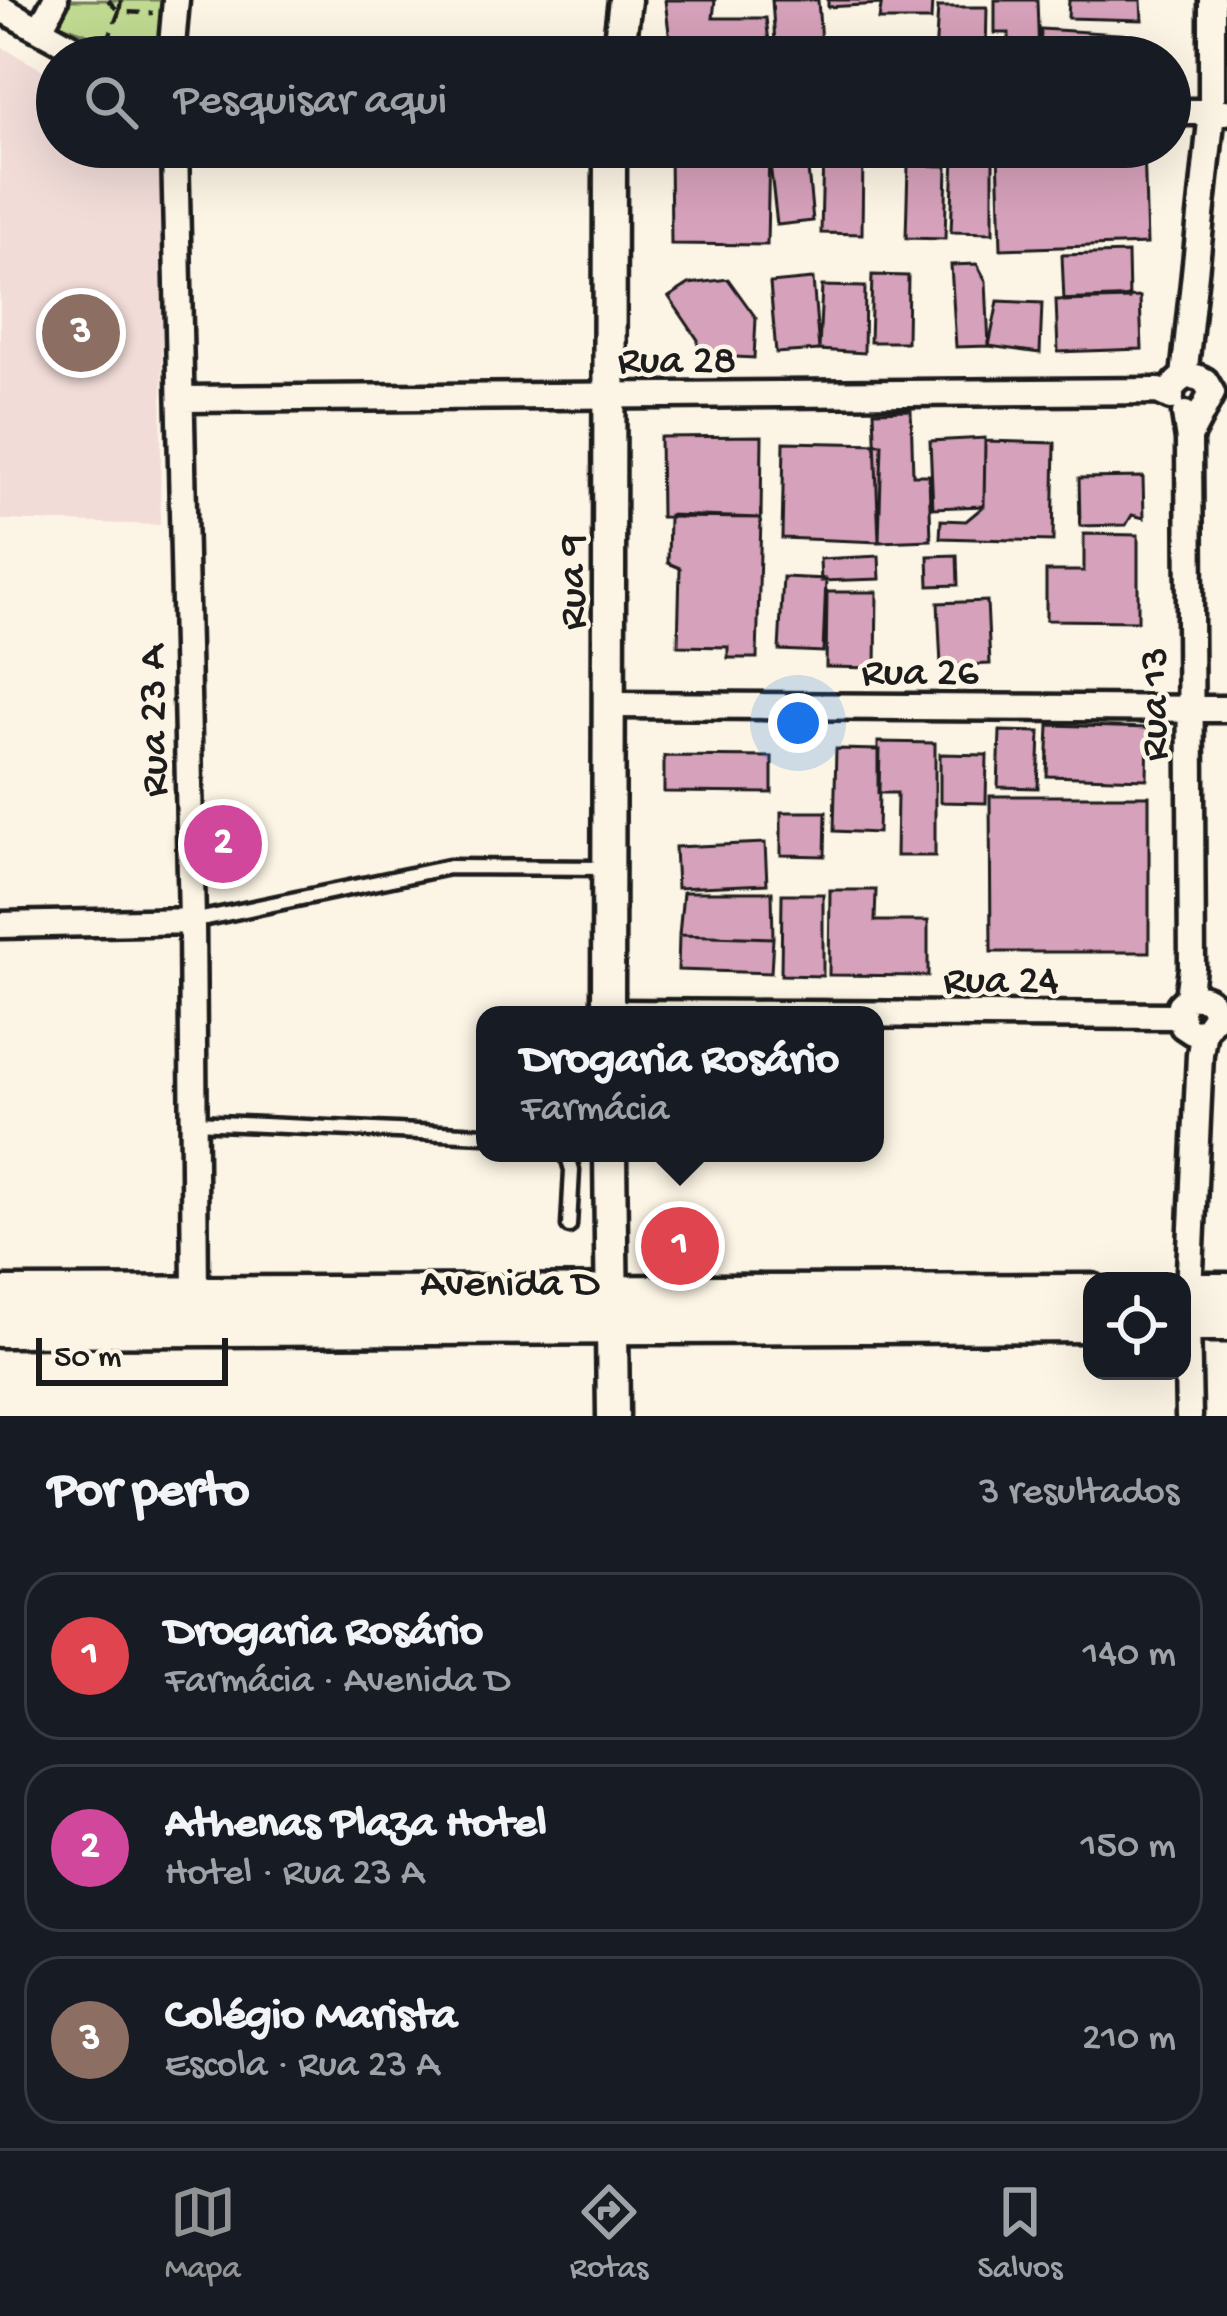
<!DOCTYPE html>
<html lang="pt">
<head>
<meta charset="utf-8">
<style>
	:root { --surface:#171b24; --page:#20242c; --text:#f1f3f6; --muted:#9ea1a6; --line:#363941; --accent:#919294 }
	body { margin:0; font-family:"Gochi Hand",sans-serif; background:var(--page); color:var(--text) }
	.controls { position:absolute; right:36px; bottom:36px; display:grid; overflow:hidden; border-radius:24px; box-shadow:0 12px 48px #0002 }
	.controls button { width:108px; height:108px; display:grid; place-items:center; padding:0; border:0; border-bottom:3px solid var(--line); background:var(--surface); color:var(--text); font:60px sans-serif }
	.scale { position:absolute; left:36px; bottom:30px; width:192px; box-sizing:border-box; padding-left:12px; border:6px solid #1c1c1c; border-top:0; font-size:33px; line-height:42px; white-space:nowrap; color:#1c1c1c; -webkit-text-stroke:9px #fcf5e5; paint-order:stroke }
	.you { position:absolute; left:798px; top:723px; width:42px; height:42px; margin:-30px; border:9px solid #fff; border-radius:50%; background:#1a73e8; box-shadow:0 0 0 18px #1a73e833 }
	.badge { display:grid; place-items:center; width:78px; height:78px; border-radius:50%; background:var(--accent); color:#fff; font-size:39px; font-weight:700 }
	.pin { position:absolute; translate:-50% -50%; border:6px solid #fff; box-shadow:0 3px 12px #0006 }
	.popup { position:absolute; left:476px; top:1006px; width:408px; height:156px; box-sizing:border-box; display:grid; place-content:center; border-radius:24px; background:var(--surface); filter:drop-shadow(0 3px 9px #0005); font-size:39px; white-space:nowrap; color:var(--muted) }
	.popup b { font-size:45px; color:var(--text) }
	.popup::after { content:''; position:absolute; left:50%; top:100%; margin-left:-24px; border:24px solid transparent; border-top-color:var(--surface) }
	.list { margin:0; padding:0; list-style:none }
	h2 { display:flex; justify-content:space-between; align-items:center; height:156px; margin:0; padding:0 48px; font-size:51px }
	h2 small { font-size:39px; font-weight:400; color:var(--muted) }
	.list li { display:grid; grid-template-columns:78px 1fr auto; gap:36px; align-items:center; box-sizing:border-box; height:168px; margin:0 24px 24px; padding:0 24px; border:3px solid var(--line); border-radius:36px }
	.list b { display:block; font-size:45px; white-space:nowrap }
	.list p { margin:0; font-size:39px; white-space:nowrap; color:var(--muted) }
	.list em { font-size:39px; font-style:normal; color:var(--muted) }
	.icon { flex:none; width:66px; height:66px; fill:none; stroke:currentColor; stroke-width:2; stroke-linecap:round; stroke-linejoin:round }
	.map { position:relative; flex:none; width:1227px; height:1416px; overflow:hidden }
	.search { position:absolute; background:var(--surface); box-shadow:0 12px 48px #0002; left:36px; right:36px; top:36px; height:132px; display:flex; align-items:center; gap:30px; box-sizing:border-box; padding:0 42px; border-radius:66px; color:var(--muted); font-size:45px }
	.sheet { height:732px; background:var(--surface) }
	nav { display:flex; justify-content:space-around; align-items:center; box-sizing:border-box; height:168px; border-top:3px solid var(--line); background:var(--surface); font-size:33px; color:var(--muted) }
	nav a { display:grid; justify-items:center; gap:6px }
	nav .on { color:var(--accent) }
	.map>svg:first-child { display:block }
	.built { fill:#f1dcd8 }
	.green { fill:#c0da91; stroke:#6e7b56; stroke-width:3 }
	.building { fill:#d6a1ba; stroke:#1c1c1c; stroke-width:3 }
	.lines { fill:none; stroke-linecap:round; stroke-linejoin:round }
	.service-casing { stroke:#1c1c1c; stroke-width:21 }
	.minor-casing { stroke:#1c1c1c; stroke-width:33 }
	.tertiary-casing { stroke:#1c1c1c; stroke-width:39 }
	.secondary-casing { stroke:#1c1c1c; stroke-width:45 }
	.path { stroke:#1c1c1c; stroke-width:4.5; stroke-dasharray:12 9; stroke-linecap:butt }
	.service { stroke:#fcf5e5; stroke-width:12 }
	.minor { stroke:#fcf5e5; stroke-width:24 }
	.tertiary { stroke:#fcf5e5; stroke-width:30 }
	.secondary { stroke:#fcf5e5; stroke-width:36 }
	.labels { text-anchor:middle; stroke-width:9; stroke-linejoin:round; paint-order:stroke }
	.street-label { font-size:42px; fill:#1c1c1c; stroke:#fcf5e5 }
</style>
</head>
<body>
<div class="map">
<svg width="1227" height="1416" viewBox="0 0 1227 1416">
	<rect width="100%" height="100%" fill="#fcf5e5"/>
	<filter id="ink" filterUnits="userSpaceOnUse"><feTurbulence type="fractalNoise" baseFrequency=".00833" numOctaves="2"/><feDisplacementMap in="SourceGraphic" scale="24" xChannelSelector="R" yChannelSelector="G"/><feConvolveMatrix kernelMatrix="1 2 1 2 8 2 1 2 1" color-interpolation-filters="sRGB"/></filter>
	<g filter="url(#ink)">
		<path class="built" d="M0 46 57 78V147H165L160 525 0 520Z"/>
		<path class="green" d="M66 0H164L166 57H150L54 22Z"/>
		<path class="building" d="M665 0H715L713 18H766L771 57H672Z
			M772 0H818L822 57H776Z
			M828 0H881V4L828 7Z
			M882 0H932L931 20H879Z
			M995 0H1037L1039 57H1009V33H995Z
			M1069 0H1141L1142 20 1068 18Z
			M938 7H987L986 57H935Z
			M1041 29 1135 35 1125 57H1040Z
			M769 147 767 245 671 244 670 149Z
			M1144 147 1147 244 1001 249 998 150Z
			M823 154 863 155 862 234 821 233Z
			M993 156V233L951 232 954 157Z
			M807 159 813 221 777 225 770 163Z
			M908 165 947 166 945 239 906 238Z
			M1128 253 1129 299 1064 301 1062 255Z
			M977 264 986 281 989 346 956 347 951 265Z
			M872 275 908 276 907 342H870Z
			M728 279 756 318 754 358 697 355 698 340 669 297 689 284Z
			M813 279 819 350 776 353 770 283Z
			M822 286 865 287 864 353 819 350Z
			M1140 297 1142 349 1058 352 1056 300Z
			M998 301 1042 303 1040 353 989 346Z
			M911 410 913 475H929L931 540 879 542 874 411Z
			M762 436 761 518 661 517 660 437Z
			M985 438 984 506 933 508 930 441Z
			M985 441 1055 443 1053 541 940 538 941 520 966 521 984 506Z
			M784 442 882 444 879 542 782 538Z
			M1143 477 1144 518 1132 515 1126 525 1080 526 1079 478Z
			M669 515 761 518 757 658H728V647L678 646 680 568 668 563Z
			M1084 534 1138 535V621L1046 620V571H1084Z
			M957 555 958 585 929 586 928 556Z
			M879 556 880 579 821 581 820 559Z
			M783 577 826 579 823 652 779 650Z
			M827 592H877L876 668 826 667Z
			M987 601 990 664 941 666 938 603Z
			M1049 725 1148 728 1147 779 1047 776Z
			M1000 731 1040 732 1038 788 998 787Z
			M878 742 935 743V856H896L897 793H878Z
			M836 749 880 750 878 833 834 831Z
			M940 754 987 755 986 803 940 802Z
			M664 756 772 757V793L664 792Z
			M990 796H1149V952H991Z
			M781 812H826L825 856 781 855Z
			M765 843 767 884 677 888 675 847Z
			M830 890H876L875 921H928V976L829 975Z
			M683 892H772L773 938 679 935Z
			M782 894H823V976L781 975Z
			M679 935 773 938 771 973 678 970Z"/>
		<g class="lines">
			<g class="service-casing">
				<path id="service" d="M192 921 449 867 609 868
					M194 1122 485 1135
					M567 1153 572 1170 569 1226"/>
			</g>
			<g class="minor-casing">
				<path id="minor" d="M0 8 90 57
					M40 29 55 0
					M171 57 176 0
					M1170 112H1225
					M175 147 192 921 195 1294
					M1184 377 1212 112V0
					M1173 387C1181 375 1193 373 1205 381L1212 393 1189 437
					M182 399 1158 391 1171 397
					M1185 414 1189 440 1192 968 1188 997
					M612 705 1227 709
					M0 925 192 921
					M608 1013 1179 1016
					M1189 1292 1200 1054 1204 1031 1215 1016C1214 998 1204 996 1188 997L1180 1005 1183 1026 1192 1032 1204 1031
					M1187 1322 1189 1416"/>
			</g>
			<g class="tertiary-casing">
				<path id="tertiary" d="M618 57 625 0
					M608 1015 610 147
					M610 1153 613 1416"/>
			</g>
			<g class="secondary-casing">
				<path id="secondary" d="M1182 1292H1227
					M0 1296 1092 1293
					M1182 1322H1227
					M0 1328 1092 1323"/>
			</g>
			<path class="path" d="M108 0 119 12
				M119 12 121 0
				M107 42 119 12 153 13
				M109 43 149 55"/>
			<use href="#service" class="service"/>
			<use href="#minor" class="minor"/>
			<use href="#tertiary" class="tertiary"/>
			<use href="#secondary" class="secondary"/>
		</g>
	</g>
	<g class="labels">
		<g class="street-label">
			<text x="677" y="371">Rua 28</text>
			<text transform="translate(568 582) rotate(-91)" y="15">Rua 9</text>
			<text x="920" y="683">Rua 26</text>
			<text transform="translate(1150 704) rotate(-90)" y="15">Rua 13</text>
			<text transform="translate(149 721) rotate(-91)" y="15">Rua 23 A</text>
			<text x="1001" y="991">Rua 24</text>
			<text x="510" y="1294">Avenida D</text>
		</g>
	</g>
</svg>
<div class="controls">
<button><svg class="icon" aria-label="locate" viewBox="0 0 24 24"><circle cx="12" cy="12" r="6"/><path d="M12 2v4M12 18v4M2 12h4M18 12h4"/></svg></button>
</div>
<div class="scale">50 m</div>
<div class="you"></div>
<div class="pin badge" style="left:680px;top:1246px;background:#e0444e">1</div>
<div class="popup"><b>Drogaria Rosário</b>Farmácia</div>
<div class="pin badge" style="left:223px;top:844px;background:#d1479c">2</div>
<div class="pin badge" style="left:81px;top:333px;background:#8d6e63">3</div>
<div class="search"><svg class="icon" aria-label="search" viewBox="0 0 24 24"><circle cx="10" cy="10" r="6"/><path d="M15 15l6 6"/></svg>Pesquisar aqui</div>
</div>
<section class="sheet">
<h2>Por perto<small>3 resultados</small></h2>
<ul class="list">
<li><span class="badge" style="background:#e0444e">1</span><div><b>Drogaria Rosário</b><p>Farmácia · Avenida D</p></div><em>140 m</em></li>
<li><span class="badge" style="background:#d1479c">2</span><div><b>Athenas Plaza Hotel</b><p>Hotel · Rua 23 A</p></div><em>150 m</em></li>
<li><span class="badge" style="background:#8d6e63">3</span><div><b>Colégio Marista</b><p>Escola · Rua 23 A</p></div><em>210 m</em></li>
</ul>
</section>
<nav>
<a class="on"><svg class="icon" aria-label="map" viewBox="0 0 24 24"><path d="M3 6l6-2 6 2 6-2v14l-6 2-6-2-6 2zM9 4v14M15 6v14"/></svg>Mapa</a>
<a><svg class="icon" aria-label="directions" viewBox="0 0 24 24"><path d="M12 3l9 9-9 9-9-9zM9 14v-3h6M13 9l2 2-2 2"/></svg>Rotas</a>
<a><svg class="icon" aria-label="saved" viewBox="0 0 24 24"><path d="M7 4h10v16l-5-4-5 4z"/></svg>Salvos</a>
</nav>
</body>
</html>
